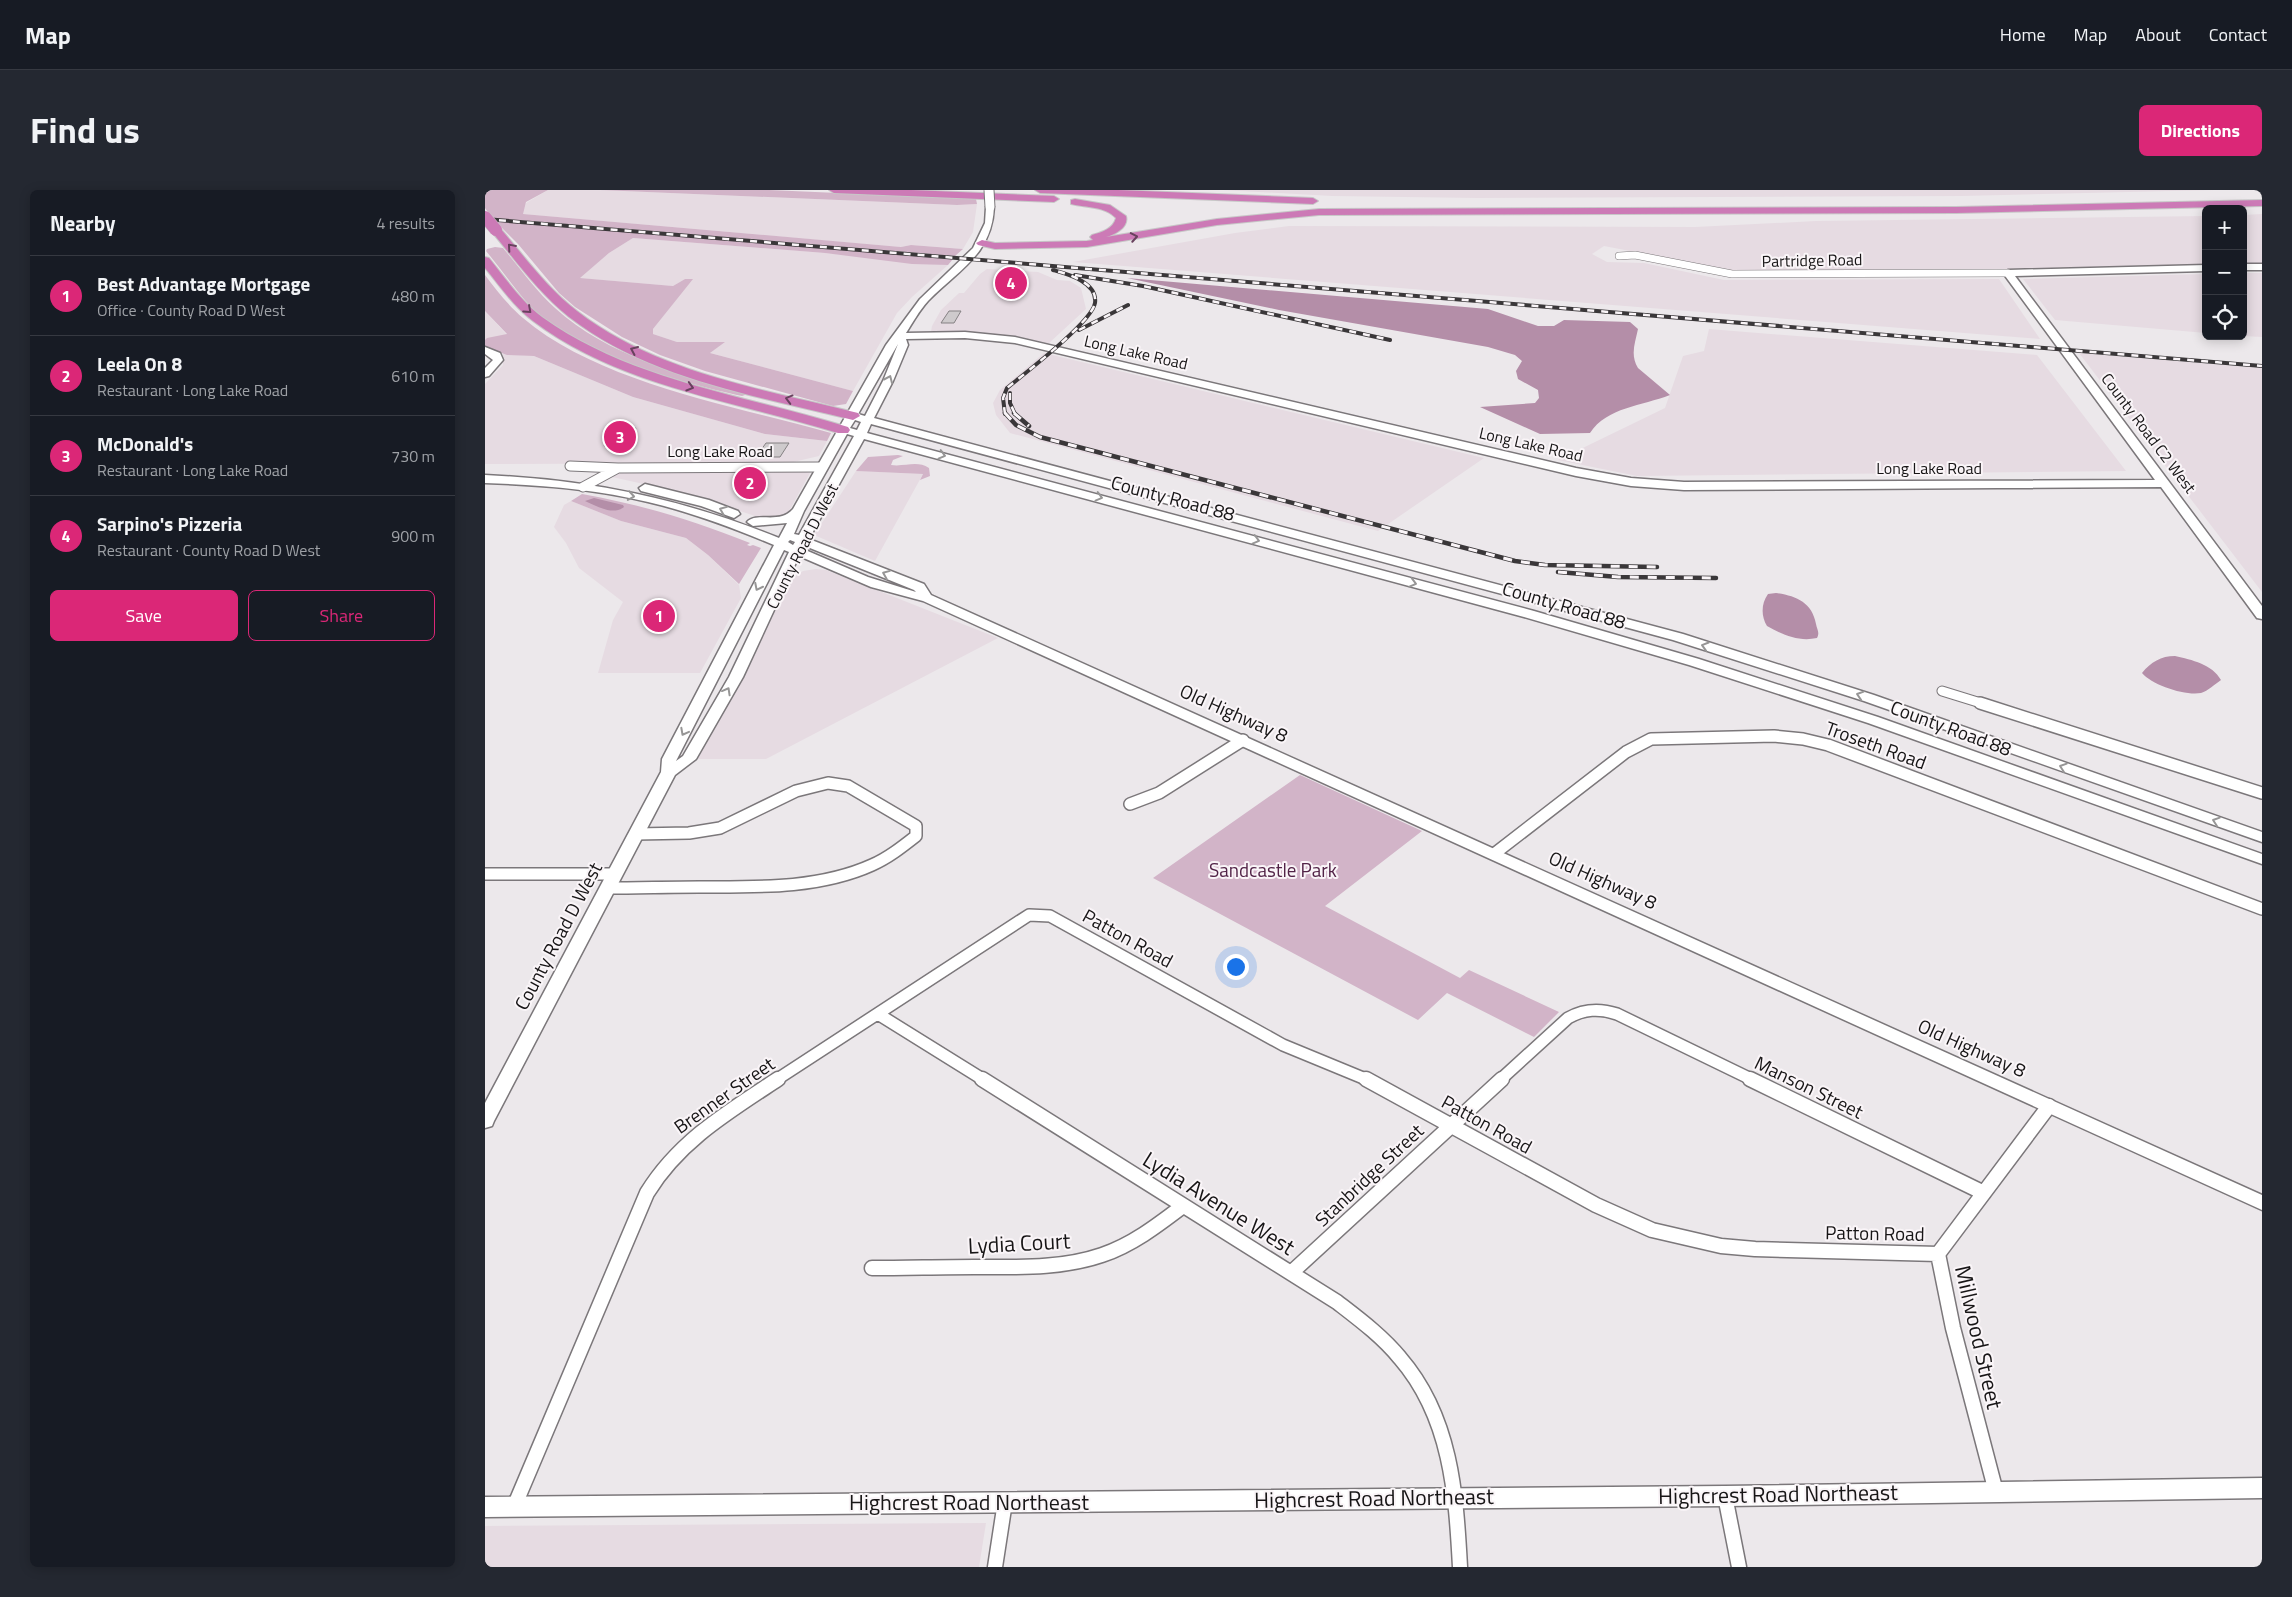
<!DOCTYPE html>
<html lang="en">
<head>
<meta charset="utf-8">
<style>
	:root { --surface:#171b24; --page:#242831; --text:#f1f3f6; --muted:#9ea1a6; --line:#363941; --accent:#db2777 }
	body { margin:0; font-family:"Titillium Web",sans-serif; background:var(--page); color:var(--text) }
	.controls { position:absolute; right:15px; top:15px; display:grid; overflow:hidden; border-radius:8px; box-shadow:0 2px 12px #0003 }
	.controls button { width:45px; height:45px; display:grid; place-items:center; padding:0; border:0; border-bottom:1px solid var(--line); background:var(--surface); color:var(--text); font:25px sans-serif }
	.you { position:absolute; left:750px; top:776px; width:18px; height:18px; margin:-12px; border:4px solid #fff; border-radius:50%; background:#1a73e8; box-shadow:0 0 0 8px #1a73e833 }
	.badge { display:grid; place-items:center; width:32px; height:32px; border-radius:50%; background:var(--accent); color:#fff; font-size:16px; font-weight:700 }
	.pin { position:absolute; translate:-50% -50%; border:2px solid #fff; box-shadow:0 1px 5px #0006 }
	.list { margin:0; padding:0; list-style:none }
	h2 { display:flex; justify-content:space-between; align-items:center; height:65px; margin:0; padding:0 20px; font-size:21px }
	h2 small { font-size:16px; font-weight:400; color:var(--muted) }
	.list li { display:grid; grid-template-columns:32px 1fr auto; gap:15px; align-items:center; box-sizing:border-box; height:80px; padding:0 20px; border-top:1px solid var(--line) }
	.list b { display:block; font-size:19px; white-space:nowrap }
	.list p { margin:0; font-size:16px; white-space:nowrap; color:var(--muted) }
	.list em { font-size:16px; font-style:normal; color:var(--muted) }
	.actions { display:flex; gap:10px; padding:15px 20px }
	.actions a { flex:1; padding:11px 0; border:1px solid var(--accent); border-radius:8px; text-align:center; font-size:18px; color:var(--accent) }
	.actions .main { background:var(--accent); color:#fff }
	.icon { flex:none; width:28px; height:28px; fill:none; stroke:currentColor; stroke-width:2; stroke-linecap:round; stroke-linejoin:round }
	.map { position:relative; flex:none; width:1777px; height:1377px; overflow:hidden; border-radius:8px }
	header { display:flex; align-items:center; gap:30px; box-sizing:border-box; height:70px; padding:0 25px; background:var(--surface); border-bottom:1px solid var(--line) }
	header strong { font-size:24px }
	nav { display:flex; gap:28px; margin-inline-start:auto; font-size:18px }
	.intro { display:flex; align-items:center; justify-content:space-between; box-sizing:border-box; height:120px; padding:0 30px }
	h1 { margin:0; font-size:35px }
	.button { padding:12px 22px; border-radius:8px; background:var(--accent); color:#fff; font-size:18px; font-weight:700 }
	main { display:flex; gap:30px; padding:0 30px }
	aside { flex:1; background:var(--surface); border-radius:8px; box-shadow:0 2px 12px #0003 }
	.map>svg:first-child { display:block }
	.built { fill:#e6dbe2 }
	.green { fill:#d2b4c8 }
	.water { fill:#b48ea8 }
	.building { fill:#cecacc; stroke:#858183 }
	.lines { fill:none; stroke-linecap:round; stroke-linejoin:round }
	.street-far3-casing { stroke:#7b777a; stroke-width:8 }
	.street-far2-casing { stroke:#7b777a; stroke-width:11 }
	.street-far1-casing { stroke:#7b777a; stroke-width:14 }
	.street-casing { stroke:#7b777a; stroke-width:17 }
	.secondary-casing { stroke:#7b777a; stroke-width:3 }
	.highway-casing { stroke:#c7c7c7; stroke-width:2 }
	.street-far3 { stroke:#fff; stroke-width:7 }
	.street-far2 { stroke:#fff; stroke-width:9 }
	.street-far1 { stroke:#fff; stroke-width:11 }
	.street { stroke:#fff; stroke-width:14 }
	.secondary { fill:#fff; fill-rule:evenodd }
	.highway { fill:#cc7ab6; fill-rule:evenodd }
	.rail-far1-casing { stroke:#3a3739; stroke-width:4 }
	.rail-casing { stroke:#3a3739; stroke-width:4.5 }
	.rail-far1 { stroke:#faf5f8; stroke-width:2.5; stroke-dasharray:7; stroke-linecap:butt }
	.rail { stroke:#faf5f8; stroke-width:3; stroke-dasharray:9; stroke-linecap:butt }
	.secondary-bridge-casing { stroke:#7b777a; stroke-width:11; stroke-linecap:butt }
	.highway-bridge-casing { stroke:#c7c7c7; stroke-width:13; stroke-linecap:butt }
	.secondary-bridge { stroke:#fff; stroke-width:9 }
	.highway-bridge { stroke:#cc7ab6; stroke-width:12 }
	.oneway { stroke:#68425e }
	.oneway2 { stroke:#979696 }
	.labels { text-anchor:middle; stroke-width:4; stroke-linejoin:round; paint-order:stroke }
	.far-street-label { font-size:16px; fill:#171516; stroke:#faf5f8 }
	.street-label { font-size:19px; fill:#171516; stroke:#faf5f8 }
	.park-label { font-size:19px; fill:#522347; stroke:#faf5f8 }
	.near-street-label { font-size:22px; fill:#171516; stroke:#faf5f8 }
</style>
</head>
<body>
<header>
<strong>Map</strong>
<nav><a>Home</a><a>Map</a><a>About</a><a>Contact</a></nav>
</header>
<div class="intro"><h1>Find us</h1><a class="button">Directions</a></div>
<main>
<aside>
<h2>Nearby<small>4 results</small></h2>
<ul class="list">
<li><span class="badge">1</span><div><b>Best Advantage Mortgage</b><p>Office · County Road D West</p></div><em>480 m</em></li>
<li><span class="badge">2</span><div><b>Leela On 8</b><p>Restaurant · Long Lake Road</p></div><em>610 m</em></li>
<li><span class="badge">3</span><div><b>McDonald's</b><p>Restaurant · Long Lake Road</p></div><em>730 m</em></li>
<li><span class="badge">4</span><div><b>Sarpino's Pizzeria</b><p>Restaurant · County Road D West</p></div><em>900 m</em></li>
</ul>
<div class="actions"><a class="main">Save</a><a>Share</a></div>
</aside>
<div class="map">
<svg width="1777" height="1377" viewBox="0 0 1777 1377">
	<rect width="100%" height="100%" fill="#ece8eb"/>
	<path class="built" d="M63 0H115L472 15 492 14 488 42 478 59 426 55 416 57 37 24 41 13Z
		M738 0H1729L1477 6 993 8 847 6Z
		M1777 24V73L1758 74V25Z
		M1721 26V75L1530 79 1244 80 1119 56 1107 64 1122 72 1159 73 1239 90 1514 89 1555 149 588 72 750 43 804 36 1210 37 1331 31Z
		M148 48 340 63 463 75 427 107 412 123 368 201 225 163 239 152H192L168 144V139L207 89H200L188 96 94 88 124 63Z
		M502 79 553 82 572 90 585 91 596 98 601 119 563 154 503 144 446 142 447 136 456 120 474 103H479L495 84Z
		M1758 83H1777V147L1758 146Z
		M1721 84V143L1570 130 1538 89Z
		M0 121 22 145 0 150Z
		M1224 139 1552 165 1641 281 1152 286 1073 270 1180 218 1198 166 1219 161Z
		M559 163 999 268 893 341 525 243 511 225 508 213 515 200Z
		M1594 163 1777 178V402Z
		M18 164 49 166 148 207 280 244 342 251 334 266 304 273 0 274V194L18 175Z
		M139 281 321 282 325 283 303 323 291 328H276L204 304 127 287 133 282Z
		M371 281 438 284 390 371 329 345Z
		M86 311 136 331 201 348 223 365 254 395 256 408 215 483H113L128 430 138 412 94 378 81 353 69 337 79 315Z
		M331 379 341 380 513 448 281 569H210L253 491 307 388 318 381Z
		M501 1333 494 1377H0V1336Z"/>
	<path class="green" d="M0 0H63L41 12 38 24 416 57 426 55 478 59 470 66 7 28 0 18Z
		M115 0H284L491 9 492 14 472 15Z
		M10 31 468 69 463 75 427 74 340 63 148 48 124 63 95 88 188 96 200 89H208L168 139V144L192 152H240L225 163 368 201 361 214 348 216 220 181 175 165 137 147 90 117 74 103 33 54Z
		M10 57 18 58C35 78 51 101 70 118 123 166 197 185 263 204L257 206C194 192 94 165 47 118 31 101 17 80 1 61L2 59Z
		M0 85C11 100 24 116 38 128 114 193 250 216 346 243L342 251 280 244 148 207 49 166 22 165 0 157V150L2 148 22 144 0 121Z
		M413 265 418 266 408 270 406 275C420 277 432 270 444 278L445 286 435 290 438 284 371 281 383 267Z
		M97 304C158 315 207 330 265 353L262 355 265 356 268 355 276 358 254 394 223 365 201 348 136 331 86 311Z
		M815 585 937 641 840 716 975 788 984 780 1074 822 1049 847 962 803 933 830 668 688Z"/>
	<path class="water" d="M642 88 1003 119 1053 136H1069L1079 130 1145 132 1153 139C1150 153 1145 165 1153 178L1185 205C1157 216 1122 217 1105 243L1055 244 995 217 1050 213 1054 208 1053 200 1033 189 1031 181 1037 171 1030 165 1003 157 794 120Z
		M109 308 138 315 139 317C128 326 112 316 100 311Z
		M1291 403C1311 406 1327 412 1331 434 1332 440 1335 442 1332 448 1314 452 1298 445 1282 436 1276 426 1276 414 1283 404Z
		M1690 466C1707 470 1727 474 1736 490 1730 494 1723 501 1716 503 1700 506 1667 495 1657 483 1666 472 1676 466 1690 466Z"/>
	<path class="building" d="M464 121H476L469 133H456Z
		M132 238H151L138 256H119Z
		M281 253H304L295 267H271Z"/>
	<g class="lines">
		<g class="street-far3-casing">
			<path id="street-far3" d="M1134 66 1150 65 1247 84 1523 83"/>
		</g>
		<g class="street-far2-casing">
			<path id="street-far2" d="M85 276 133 278
				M98 297 133 278 337 277
				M1457 501 1499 514"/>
		</g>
		<g class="street-far1-casing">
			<path id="street-far1" d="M1495 513 1777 603
				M645 614 674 603 758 550
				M1009 664 1141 562 1166 549 1289 546 1318 549 1343 555 1777 719
				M0 684H130
				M123 698C153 698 184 697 214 697 271 697 334 699 387 675 403 668 417 657 431 646V636L363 596 343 593 311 601 235 638 204 643 151 644
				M393 824 499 890
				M291 890 544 725 565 726 798 855 883 890
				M1015 890 1083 828C1099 819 1114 818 1132 824L1268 890"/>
		</g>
		<g class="street-casing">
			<path id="street" d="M497 889 852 1112C874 1129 897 1146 915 1168 966 1227 971 1303 975 1377
				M881 889 1111 1015 1167 1040 1236 1056 1270 1059 1453 1064
				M1265 889 1499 1003
				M387 1078C421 1078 455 1077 489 1077 532 1077 576 1079 617 1065 647 1055 673 1035 698 1016
				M806 1083 1017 889
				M1511 1302 1468 1138 1453 1064 1564 916
				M1240 1306 1254 1377
				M29 1317 162 1003C194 951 243 922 293 889
				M510 1377 520 1312"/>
		</g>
		<g class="secondary-casing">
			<path id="secondary" d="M505 14 509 17C507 65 473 80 443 111 434 121 428 132 421 143L480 142 530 147 1091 278 1146 288 1199 292 1670 290 1518 83 1523 80 1721 75V81L1530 86 1777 416V429L1772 428 1676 297 1199 300 1146 296 1091 286 530 153 480 148 421 149 423 155 408 191 389 228 1198 444 1389 505 1777 642V652L1379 511 1188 450 386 234 382 243 1049 421 1214 469 1393 527 1777 664V674L1383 533 1204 475 1039 427 379 249 324 349 439 394 446 405 1777 1005V1020L438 411 386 397 314 366 258 487 211 569 190 585 9 931 7 936 0 938V913L176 582 177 569 289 355C248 338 206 322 163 312 109 299 55 295 0 293V285C107 290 195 308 294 348L302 333 268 336 262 332C272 321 294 335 308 319L401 155 435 109 488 58 500 33 501 17ZM413 154 398 191 380 226 373 224ZM370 230 376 232 372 240 365 238ZM362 244 369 246 314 345 309 344 319 321ZM305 350 310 352 308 355 303 352ZM320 356 429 400 431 402 383 387 318 359ZM299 360 304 362 244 487 198 566 191 571Z
				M1758 74H1777V80H1758Z
				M0 157 15 163 18 170 4 186 0 187V178L8 170 0 164Z
				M160 294 224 310 253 321 255 324 249 328 216 316 156 301 154 298Z
				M1777 1288V1308L1240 1316 0 1327V1307L1240 1296Z"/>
		</g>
		<g class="highway-casing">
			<path id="highway" d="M344 0H426L569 6 574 9 569 12 349 3Z
				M550 0H633L828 8 833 11 828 14 555 3Z
				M590 9 625 15 641 26C644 37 631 44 621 47L732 29 834 19 1471 17 1777 10V16L1471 23 834 25 732 35 602 57 510 59 493 55 491 53 497 50 510 53 602 51 608 50 605 47 607 45C617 42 628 39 631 28 619 16 602 18 586 14V10Z
				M11 37 15 38C39 66 62 98 92 121 172 183 278 199 373 223L375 226 368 230C272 206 164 189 84 127 54 103 31 71 7 42L5 40 7 38Z
				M0 67 4 68C20 88 36 111 57 127 146 191 260 205 363 237L365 240 363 243H353C251 211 135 197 48 131 29 117 15 96 0 78Z"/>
		</g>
		<use href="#street-far3" class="street-far3"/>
		<use href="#street-far2" class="street-far2"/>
		<use href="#street-far1" class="street-far1"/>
		<use href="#street" class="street"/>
		<use href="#secondary" class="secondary"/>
		<use href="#highway" class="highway"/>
		<g class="rail-far1-casing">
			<path id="rail-far1" d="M0 29 1777 176
				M590 85 658 96 905 150
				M594 140 643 115
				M525 203V213L530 224
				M520 224 518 208 522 198C539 184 607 132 610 113 613 92 582 84 568 80"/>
		</g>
		<g class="rail-casing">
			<path id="rail" d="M520 223 531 235 555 247 1030 371 1060 375 1172 377
				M529 223 544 236
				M1073 382 1133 387 1231 388"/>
		</g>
		<use href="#rail-far1" class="rail-far1"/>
		<use href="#rail" class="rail"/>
		<g class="secondary-bridge-casing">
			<path id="secondary-bridge" d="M504 0 505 17"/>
		</g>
		<g class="highway-bridge-casing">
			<path id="highway-bridge" d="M0 27 11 40"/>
		</g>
		<use href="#secondary-bridge" class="secondary-bridge"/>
		<use href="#highway-bridge" class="highway-bridge"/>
	</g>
	<defs><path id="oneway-chevron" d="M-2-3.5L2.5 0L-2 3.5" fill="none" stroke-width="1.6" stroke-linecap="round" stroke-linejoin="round" transform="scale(1.25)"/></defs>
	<g class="oneway">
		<use href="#oneway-chevron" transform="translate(649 47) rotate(-10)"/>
		<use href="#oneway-chevron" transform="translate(26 57) rotate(-131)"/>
		<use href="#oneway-chevron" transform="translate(43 120) rotate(42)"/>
		<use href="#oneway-chevron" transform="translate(149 160) rotate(-156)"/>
		<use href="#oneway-chevron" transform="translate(205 197) rotate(16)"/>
		<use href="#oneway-chevron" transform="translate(304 209) rotate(-165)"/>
	</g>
	<g class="oneway2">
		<use href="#oneway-chevron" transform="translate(404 189) rotate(-66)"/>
		<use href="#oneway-chevron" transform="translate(457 265) rotate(15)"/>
		<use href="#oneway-chevron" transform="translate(146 306) rotate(10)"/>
		<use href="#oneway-chevron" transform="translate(614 307) rotate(15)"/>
		<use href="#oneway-chevron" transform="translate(238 320) rotate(-158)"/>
		<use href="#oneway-chevron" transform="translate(771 350) rotate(15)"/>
		<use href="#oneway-chevron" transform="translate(401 384) rotate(-158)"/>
		<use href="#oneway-chevron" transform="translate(928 393) rotate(15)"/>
		<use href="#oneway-chevron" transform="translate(273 397) rotate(117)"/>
		<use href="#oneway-chevron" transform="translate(1220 456) rotate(-163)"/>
		<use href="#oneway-chevron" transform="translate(242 501) rotate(-61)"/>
		<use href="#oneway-chevron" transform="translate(1375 505) rotate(-162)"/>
		<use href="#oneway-chevron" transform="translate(199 542) rotate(118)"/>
		<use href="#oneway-chevron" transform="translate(1578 577) rotate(-161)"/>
		<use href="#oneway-chevron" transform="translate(1731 631) rotate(-161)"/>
	</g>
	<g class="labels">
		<g class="far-street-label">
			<text transform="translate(1327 70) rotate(-1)" y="6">Partridge Road</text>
			<text transform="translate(651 162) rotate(13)" y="6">Long Lake Road</text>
			<text transform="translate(1664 243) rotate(53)" y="6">County Road C2 West</text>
			<text transform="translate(1046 254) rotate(13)" y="6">Long Lake Road</text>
			<text x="235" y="267">Long Lake Road</text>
			<text x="1444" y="284">Long Lake Road</text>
			<text transform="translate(317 356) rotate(-63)" y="6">County Road D West</text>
		</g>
		<g class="street-label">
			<text transform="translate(688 308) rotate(15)" y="7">County Road 88</text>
			<text transform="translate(1079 415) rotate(16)" y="7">County Road 88</text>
			<text transform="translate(749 523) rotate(24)" y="7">Old Highway 8</text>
			<text transform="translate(1466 538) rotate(20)" y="7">County Road 88</text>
			<text transform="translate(1391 555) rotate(20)" y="7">Troseth Road</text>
			<text transform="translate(1118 690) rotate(24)" y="7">Old Highway 8</text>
			<text transform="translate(73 746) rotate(-62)" y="7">County Road D West</text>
			<text transform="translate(643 748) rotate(29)" y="7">Patton Road</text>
			<text transform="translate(1487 858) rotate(24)" y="7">Old Highway 8</text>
			<text transform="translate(1324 897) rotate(26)" y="7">Manson Street</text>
			<text transform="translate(239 905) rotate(-35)" y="7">Brenner Street</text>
			<text transform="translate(1002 934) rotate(29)" y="7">Patton Road</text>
			<text transform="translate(884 985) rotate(-43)" y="7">Stanbridge Street</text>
			<text transform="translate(1390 1043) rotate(1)" y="7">Patton Road</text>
		</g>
		<g class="park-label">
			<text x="788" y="687">Sandcastle Park</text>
		</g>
		<g class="near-street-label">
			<text transform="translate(734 1013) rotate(32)" y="8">Lydia Avenue West</text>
			<text transform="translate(534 1053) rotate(-3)" y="8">Lydia Court</text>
			<text transform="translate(1494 1147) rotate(77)" y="8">Millwood Street</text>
			<text transform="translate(1293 1304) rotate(-1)" y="8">Highcrest Road Northeast</text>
			<text transform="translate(889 1308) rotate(-1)" y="8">Highcrest Road Northeast</text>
			<text x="484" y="1320">Highcrest Road Northeast</text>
		</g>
	</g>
</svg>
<div class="controls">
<button>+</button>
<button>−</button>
<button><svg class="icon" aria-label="locate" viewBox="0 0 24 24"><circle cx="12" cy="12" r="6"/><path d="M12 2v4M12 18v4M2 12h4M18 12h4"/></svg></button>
</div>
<div class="you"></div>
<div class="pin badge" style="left:174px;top:426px">1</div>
<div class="pin badge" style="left:265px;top:293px">2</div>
<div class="pin badge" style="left:135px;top:247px">3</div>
<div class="pin badge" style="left:526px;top:93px">4</div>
</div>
</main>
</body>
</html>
